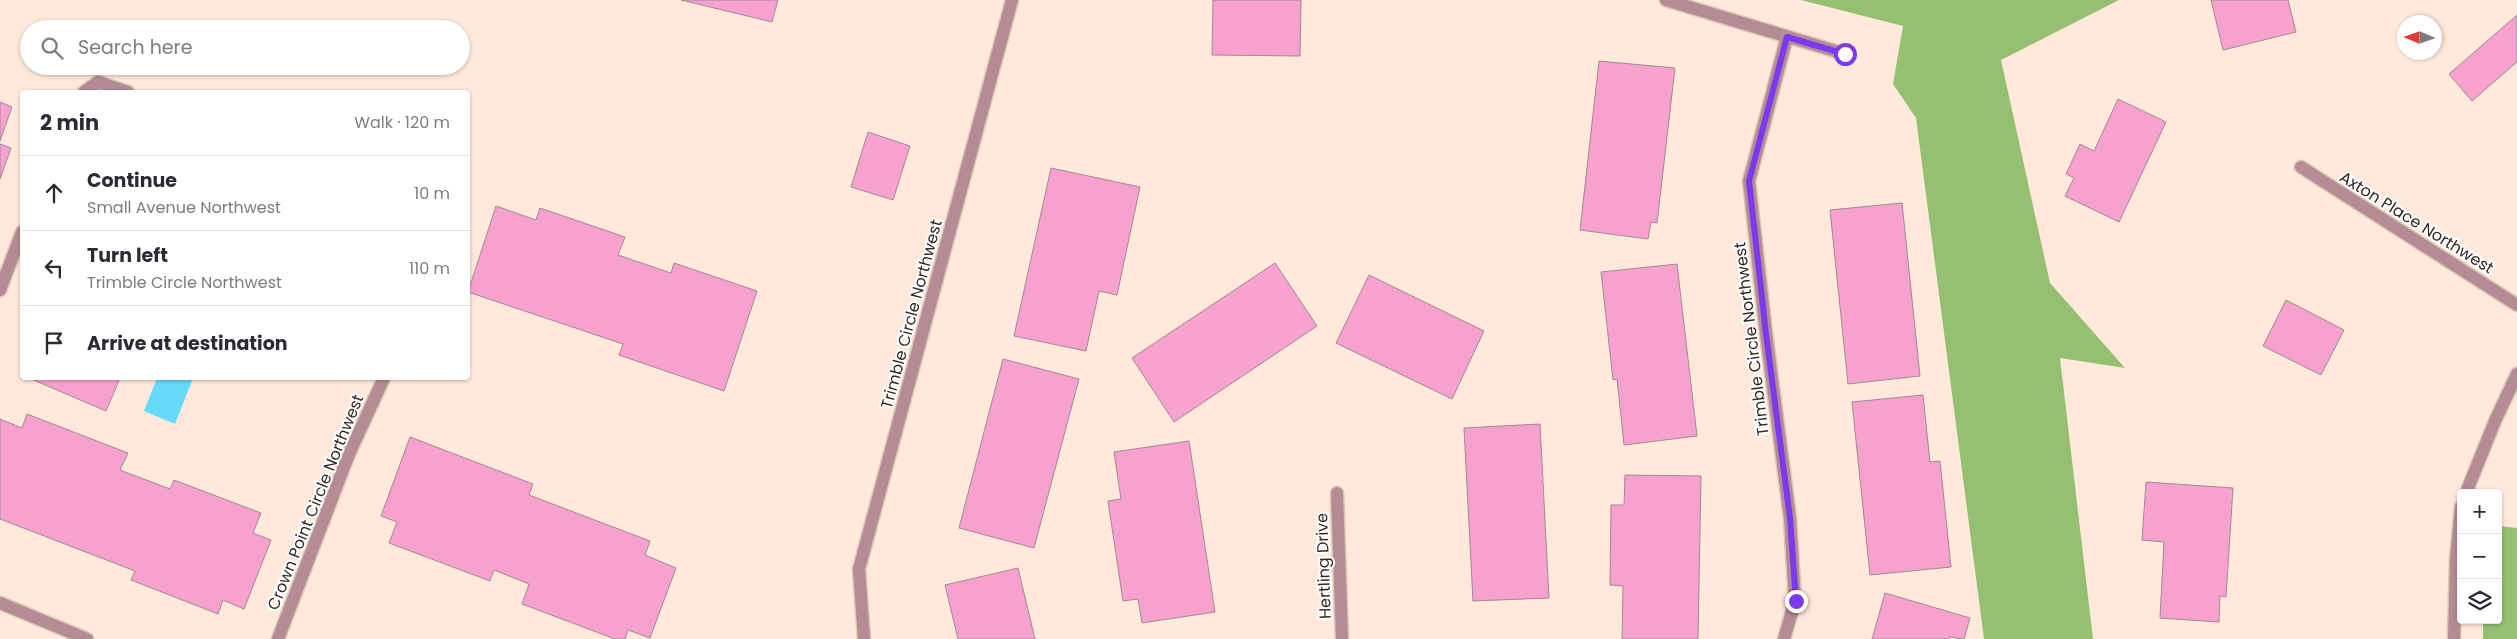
<!DOCTYPE html>
<html lang="en">
<head>
<meta charset="utf-8">
<style>
	:root { --surface:#fff; --page:#f7f7f7; --text:#2b2b33; --muted:#7c7c81; --line:#e1e1e2 }
	body { margin:0; font-family:Poppins,sans-serif; background:var(--page); color:var(--text) }
	.controls { position:absolute; right:15px; bottom:15px; display:grid; overflow:hidden; border-radius:5px; box-shadow:0 1px 4px #0004 }
	.controls button { width:45px; height:45px; display:grid; place-items:center; padding:0; border:0; border-bottom:1px solid var(--line); background:var(--surface); color:var(--text); font:25px sans-serif }
	.compass { position:absolute; left:2397px; top:15px; width:45px; height:45px; border-radius:50%; background:var(--surface); box-shadow:0 1px 4px #0004; rotate:272deg }
	.stop { position:absolute; width:15px; height:15px; margin:-11px; border:4px solid #7c3aed; border-radius:50%; background:#fff }
	.stop.end { background:#7c3aed; border-color:#fff; box-shadow:0 1px 5px #0008 }
	.list { margin:0; padding:0; list-style:none }
	h2 { display:flex; justify-content:space-between; align-items:center; height:65px; margin:0; padding:0 20px; font-size:21px }
	h2 small { font-size:16px; font-weight:400; color:var(--muted) }
	.list li { display:grid; grid-template-columns:32px 1fr auto; gap:15px; align-items:center; box-sizing:border-box; height:75px; padding:0 20px; border-top:1px solid var(--line) }
	.list b { display:block; font-size:19px; white-space:nowrap }
	.list p { margin:0; font-size:16px; white-space:nowrap; color:var(--muted) }
	.list em { font-size:16px; font-style:normal; color:var(--muted) }
	.icon { flex:none; width:28px; height:28px; fill:none; stroke:currentColor; stroke-width:2; stroke-linecap:round; stroke-linejoin:round }
	.map { position:relative; flex:none; width:2517px; height:639px; overflow:hidden }
	.search { position:absolute; background:var(--surface); box-shadow:0 1px 4px #0004; left:20px; top:20px; width:450px; height:55px; display:flex; align-items:center; gap:12px; box-sizing:border-box; padding:0 18px; border-radius:28px; color:var(--muted); font-size:19px }
	.panel { position:absolute; background:var(--surface); box-shadow:0 1px 4px #0004; left:20px; top:90px; width:450px; height:290px; border-radius:5px }
	.map>svg:first-child { display:block }
	.forest { fill:#95bf71 }
	.water { fill:#65dafa }
	.building { fill:#f7a2ce; stroke:#a08994 }
	.lines { fill:none; stroke-linecap:round; stroke-linejoin:round }
	.minor-casing { stroke:#dac6b9; stroke-width:15 }
	.minor { stroke:#b58c94; stroke-width:12 }
	.route { stroke:#7c3aed; stroke-width:6 }
	.labels { text-anchor:middle; stroke-width:4; stroke-linejoin:round; paint-order:stroke }
	.street-label { font-size:16px; fill:#302822; stroke:#fff }
</style>
</head>
<body>
<div class="map">
<svg width="2517" height="639" viewBox="0 0 2517 639">
	<rect width="100%" height="100%" fill="#ffe9da"/>
	<path class="forest" d="M1801 0H2119L2001 60 2050 283 2125 368 2060 358 2093 639H1984L1916 118 1893 84 1903 26Z
		M2498 526 2517 528V639H2483V620H2498Z"/>
	<path class="water" d="M157 378H193L175 424 144 411Z"/>
	<path class="building" d="M681 0H778L772 22Z
		M1213 0H1301L1300 56 1212 55Z
		M2211 0H2288L2296 32 2223 50Z
		M2517 15V62L2472 101 2449 74Z
		M1599 61 1675 68 1657 223 1651 222 1648 239 1580 230Z
		M2118 99 2166 122 2119 222 2065 196 2074 178 2066 174 2080 144 2094 151Z
		M0 102 12 107 0 141Z
		M868 132 910 146 893 200 851 187Z
		M0 144 11 148 0 179Z
		M1051 168 1140 187 1117 295 1099 291 1086 351 1014 336Z
		M1902 203 1920 376 1848 384 1830 210Z
		M496 206 536 220 540 208 625 237 618 255 671 273 674 263 757 291 724 391 619 355 623 344 468 292Z
		M1275 263 1317 326 1174 422 1132 358Z
		M1677 264 1697 436 1624 445 1617 379 1613 380 1601 272Z
		M1369 275 1484 331 1452 399 1336 343Z
		M2286 300 2344 330 2321 375 2263 346Z
		M1003 359 1079 379 1034 548 959 528Z
		M29 378H120L106 411Z
		M1923 395 1930 462 1940 461 1951 567 1870 575 1852 402Z
		M27 414 128 453 120 470 170 489 174 480 261 513 253 533 271 540 244 609 223 600 218 614 131 580 135 571 0 519V419L22 428Z
		M1540 424 1549 598 1473 601 1464 428Z
		M410 437 533 484 529 495 650 541 645 555 676 568 650 638 628 630 625 639H615L522 604 529 584 494 570 490 581 389 543 397 522 381 516Z
		M1189 441 1215 612 1142 623 1138 599 1123 601 1108 501 1121 499 1114 452Z
		M1625 475 1701 476 1698 639H1622L1623 586 1610 585 1611 505H1624Z
		M2146 482 2233 488 2226 597 2220 596 2219 622 2160 618 2164 542 2142 540Z
		M1018 568 1035 639H958L945 585Z
		M1885 593 1970 618 1964 639 1949 637V639H1872Z"/>
	<g class="lines">
		<g class="minor-casing">
			<path id="minor" d="M1666 0 1845 54
				M84 92 98 82 128 92
				M2301 167 2517 305
				M0 290 22 232
				M1337 493 1342 639
				M2466 493 2495 421 2517 374
				M0 603 87 639
				M278 639 349 454 384 378
				M864 639 859 569 1012 0
				M1784 639 1795 601 1790 518 1766 333 1749 181 1787 37
				M2454 639 2456 559 2461 507"/>
		</g>
		<use href="#minor" class="minor"/>
	</g>
	<g class="lines">
		<path class="route" d="M1796 601 1790 518 1766 334 1749 181 1787 37 1845 54"/>
	</g>
	<g class="labels">
		<g class="street-label">
			<text transform="translate(2417 222) rotate(32)" y="6">Axton Place Northwest</text>
			<text transform="translate(911 314) rotate(-75)" y="6">Trimble Circle Northwest</text>
			<text transform="translate(1751 339) rotate(-97)" y="6">Trimble Circle Northwest</text>
			<text transform="translate(315 502) rotate(-68)" y="6">Crown Point Circle Northwest</text>
			<text transform="translate(1323 566) rotate(-92)" y="6">Hertling Drive</text>
		</g>
	</g>
</svg>
<div class="controls">
<button>+</button>
<button>−</button>
<button><svg class="icon" aria-label="layers" viewBox="0 0 24 24"><path d="M12 4l9 5-9 5-9-5zM3 14l9 5 9-5"/></svg></button>
</div>
<svg class="compass" viewBox="-18 -18 36 36"><path d="M0-13l5 13h-10z" fill="#e53935"/><path d="M0 13l5-13h-10z" fill="#7c7c81"/></svg>
<div class="stop" style="left:1845px;top:54px"></div>
<div class="stop end" style="left:1796px;top:601px"></div>
<div class="search"><svg class="icon" aria-label="search" viewBox="0 0 24 24"><circle cx="10" cy="10" r="6"/><path d="M15 15l6 6"/></svg>Search here</div>
<section class="panel">
<h2>2 min<small>Walk · 120 m</small></h2>
<ul class="list">
<li><svg class="icon" aria-label="ahead" viewBox="0 0 24 24"><path d="M12 20V5M6 11l6-6 6 6"/></svg><div><b>Continue</b><p>Small Avenue Northwest</p></div><em>10 m</em></li>
<li><svg class="icon" aria-label="left" viewBox="0 0 24 24"><path d="M17 20v-9H6M10 6l-5 5 5 5"/></svg><div><b>Turn left</b><p>Trimble Circle Northwest</p></div><em>110 m</em></li>
<li><svg class="icon" aria-label="arrive" viewBox="0 0 24 24"><path d="M6 21V4h12l-3 4 3 4H6"/></svg><div><b>Arrive at destination</b></div></li>
</ul>
</section>
</div>
</body>
</html>
